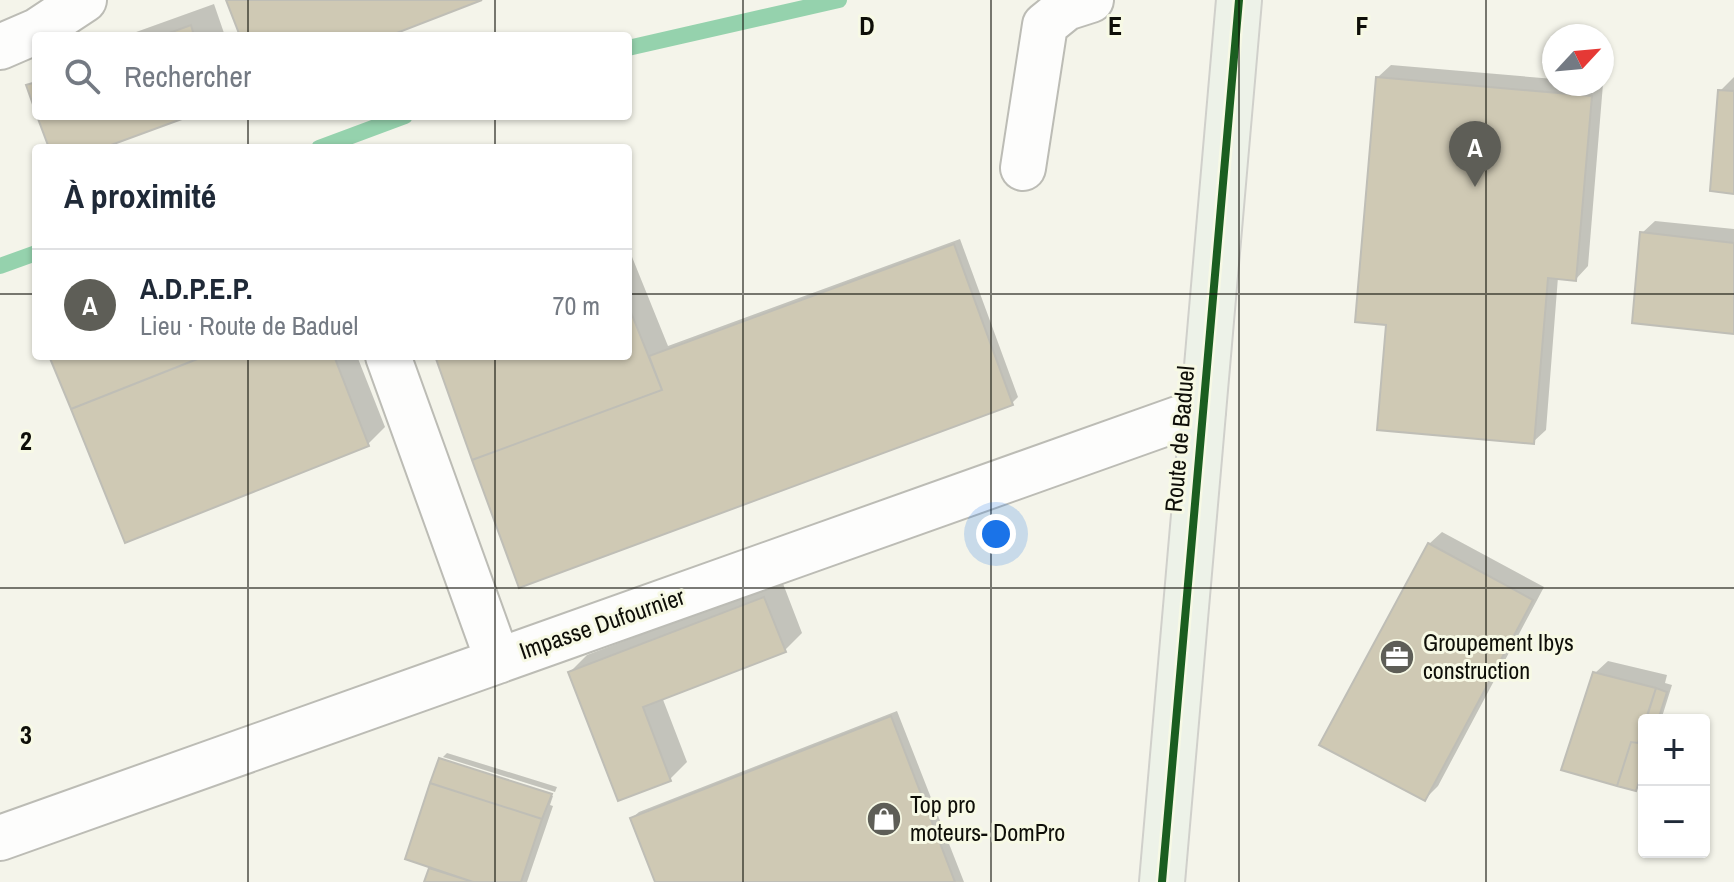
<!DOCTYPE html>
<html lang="fr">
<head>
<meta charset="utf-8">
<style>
	:root { --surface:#fff; --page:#f2f2f3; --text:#1f2937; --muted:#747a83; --line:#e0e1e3; --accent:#5e5e57 }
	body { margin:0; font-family:"Archivo Narrow",sans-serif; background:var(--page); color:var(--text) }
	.controls { position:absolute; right:24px; bottom:24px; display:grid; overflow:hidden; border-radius:8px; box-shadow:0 2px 6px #0004 }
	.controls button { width:72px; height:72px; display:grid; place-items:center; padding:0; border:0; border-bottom:2px solid var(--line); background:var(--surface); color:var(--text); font:40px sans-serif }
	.compass { position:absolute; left:1542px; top:24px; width:72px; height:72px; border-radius:50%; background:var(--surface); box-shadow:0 2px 6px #0004; rotate:64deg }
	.you { position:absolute; left:996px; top:534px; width:28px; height:28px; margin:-20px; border:6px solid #fff; border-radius:50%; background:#1a73e8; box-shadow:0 0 0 12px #1a73e833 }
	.badge { display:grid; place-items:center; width:52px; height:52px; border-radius:50%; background:var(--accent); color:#fff; font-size:26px; font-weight:700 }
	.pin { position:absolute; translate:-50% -66px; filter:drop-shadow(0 2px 4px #0008) }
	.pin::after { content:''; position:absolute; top:42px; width:28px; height:24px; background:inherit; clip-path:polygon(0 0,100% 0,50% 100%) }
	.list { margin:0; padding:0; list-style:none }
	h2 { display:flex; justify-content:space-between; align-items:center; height:104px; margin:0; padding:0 32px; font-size:34px }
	h2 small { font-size:26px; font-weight:400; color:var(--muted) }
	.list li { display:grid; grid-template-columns:52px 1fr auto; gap:24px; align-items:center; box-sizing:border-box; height:112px; padding:0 32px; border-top:2px solid var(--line) }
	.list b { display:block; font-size:30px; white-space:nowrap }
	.list p { margin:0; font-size:26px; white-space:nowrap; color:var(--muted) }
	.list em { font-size:26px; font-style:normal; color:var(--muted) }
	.icon { flex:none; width:44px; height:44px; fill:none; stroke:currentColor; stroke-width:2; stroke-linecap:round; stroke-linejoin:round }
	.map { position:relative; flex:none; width:1734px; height:882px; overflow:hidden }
	.search { position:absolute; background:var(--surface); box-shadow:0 2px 6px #0004; left:32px; top:32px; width:600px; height:88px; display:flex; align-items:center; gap:20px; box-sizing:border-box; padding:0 28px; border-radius:8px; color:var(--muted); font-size:30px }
	.panel { position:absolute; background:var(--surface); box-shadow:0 2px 6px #0004; left:32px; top:144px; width:600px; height:216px; border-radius:8px }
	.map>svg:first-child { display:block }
	.shadow { fill:#0003 }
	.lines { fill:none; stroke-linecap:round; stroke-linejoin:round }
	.stream { stroke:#95d2ad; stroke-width:16 }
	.building { fill:#cfc9b4; stroke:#bfbeb6; stroke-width:2 }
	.minor-casing { stroke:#bcbcb5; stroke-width:48 }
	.major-casing { stroke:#d0d0cb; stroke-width:48 }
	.minor { stroke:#fdfdfc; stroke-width:44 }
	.major { stroke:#edf2e8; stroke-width:44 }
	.cycleway-casing { stroke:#f7f9e5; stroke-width:13 }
	.cycleway { stroke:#1b5e20; stroke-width:8 }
	.grid { fill:none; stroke:#0e0e08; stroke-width:2; stroke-opacity:0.55 }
	.labels { text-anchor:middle; stroke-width:6; stroke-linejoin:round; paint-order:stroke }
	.street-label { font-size:24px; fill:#0e0e08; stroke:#f7f9e5 }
	.poi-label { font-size:24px; fill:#0e0e08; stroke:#f7f9e5; text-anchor:start }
	.grid-label { font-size:26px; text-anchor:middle; font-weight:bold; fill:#0e0e08; stroke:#f7f9e5; stroke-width:6; stroke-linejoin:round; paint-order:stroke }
</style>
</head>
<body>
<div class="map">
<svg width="1734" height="882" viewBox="0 0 1734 882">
	<rect width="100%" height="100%" fill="#f4f4ea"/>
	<path class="shadow" d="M214 4 225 36H125Z
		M1391 65 1554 79V84H1603L1588 266 1576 279 1558 277 1546 430 1533 442 1388 323 1378 77Z
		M1734 77V192L1720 91Z
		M1655 221 1734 229V331L1642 233Z
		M960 239 1018 397 1012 403 520 585 437 356H628V247L668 346Z
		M52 356H357L385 427 368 444Z
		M1442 532 1544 587 1438 786 1425 799 1429 544Z
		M782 581 802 633 785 650 662 697 687 762 670 779 570 672 587 655Z
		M1608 661 1667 675 1665 683 1672 685 1661 720H1644V776L1636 789 1595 673Z
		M897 711 964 882H657L632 818 639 812Z
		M447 753 557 787 555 792 443 757Z
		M441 759 553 796 550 805 553 806 527 882H426L433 866 432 784Z"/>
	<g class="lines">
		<path class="stream" d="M628 48 839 0
			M319 148 405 116
			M0 266 36 253"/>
	</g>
	<path class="building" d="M226 0H482L389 36H240Z
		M191 25 194 36H161Z
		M1376 77 1592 96 1576 281 1548 278 1534 444 1377 430 1386 325 1355 322Z
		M36 82V113L26 85Z
		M1718 90 1734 91V194L1710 191Z
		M37 116H190L103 148H49Z
		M1640 232 1734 243V334L1632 323Z
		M954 244 1013 405 519 588 472 460 662 390 649 356Z
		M628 305 662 390 472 460 435 356H628Z
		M49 356H205L71 409Z
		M205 356H334L369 446 125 543 71 409Z
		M1428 543 1533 600 1425 801 1319 745Z
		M764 597 786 652 643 707 671 781 618 801 568 672Z
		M1593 672 1656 688 1638 743 1631 742 1617 786 1561 770Z
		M1656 688 1667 692 1658 720H1646Z
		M891 716 955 882H655L630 818Z
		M1644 725V766L1636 791 1617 786 1631 742 1638 743Z
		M439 758 552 794 542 819 430 783Z
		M430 783 542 819 521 882H473L405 859Z
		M429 868 473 882H424Z"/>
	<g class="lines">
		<g class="minor-casing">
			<path id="minor" d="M0 47 37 31 84 0
				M1023 168 1045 25 1066 8 1091 0
				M388 356 498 661
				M0 838 1203 410"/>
		</g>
		<g class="major-casing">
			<path id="major" d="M1162 882 1239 0"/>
		</g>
		<use href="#minor" class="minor"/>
		<use href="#major" class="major"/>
		<g class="cycleway-casing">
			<path id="cycleway" d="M1162 882 1239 0"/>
		</g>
		<use href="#cycleway" class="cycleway"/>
	</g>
	<path class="grid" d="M248 0V36M495 0V36M743 0V882M991 0V882M1239 0V882M1486 0V882M248 116V148M495 116V148M0 294H36M628 294H1734M248 356V882M495 356V882M0 588H1734"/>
	<defs>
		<g id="office-disc" transform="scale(1.8)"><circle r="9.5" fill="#5e5e57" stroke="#f7f9e5"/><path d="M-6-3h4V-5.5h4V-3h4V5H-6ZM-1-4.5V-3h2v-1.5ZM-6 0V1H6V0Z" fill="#fff"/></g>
		<g id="shop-disc" transform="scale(1.8)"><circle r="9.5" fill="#5e5e57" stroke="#f7f9e5"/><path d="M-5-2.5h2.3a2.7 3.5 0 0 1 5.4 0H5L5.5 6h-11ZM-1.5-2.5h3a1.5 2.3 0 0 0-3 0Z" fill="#fff"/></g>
	</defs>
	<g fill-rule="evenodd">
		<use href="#office-disc" x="1397" y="657"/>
		<use href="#shop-disc" x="884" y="819"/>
	</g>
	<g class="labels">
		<g class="street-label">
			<text transform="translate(1180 439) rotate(-85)" y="8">Route de Baduel</text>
			<text transform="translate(602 624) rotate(-19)" y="8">Impasse Dufournier</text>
		</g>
		<g class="poi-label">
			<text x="1423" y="651">Groupement Ibys<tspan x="1423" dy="28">construction</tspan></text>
			<text x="910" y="813">Top pro<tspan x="910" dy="28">moteurs- DomPro</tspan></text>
		</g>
	</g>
	<g class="grid-label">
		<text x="867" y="35">D</text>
		<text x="1115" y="35">E</text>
		<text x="1362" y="35">F</text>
		<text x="26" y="450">2</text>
		<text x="26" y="744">3</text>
	</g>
</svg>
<div class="controls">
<button>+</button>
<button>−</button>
</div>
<svg class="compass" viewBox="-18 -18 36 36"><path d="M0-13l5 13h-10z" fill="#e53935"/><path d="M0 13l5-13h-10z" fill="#747a83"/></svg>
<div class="you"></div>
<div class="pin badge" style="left:1475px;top:187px">A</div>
<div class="search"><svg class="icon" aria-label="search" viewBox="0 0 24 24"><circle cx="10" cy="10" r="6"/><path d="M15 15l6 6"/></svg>Rechercher</div>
<section class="panel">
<h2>À proximité<small></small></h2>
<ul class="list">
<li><span class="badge">A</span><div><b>A.D.P.E.P.</b><p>Lieu · Route de Baduel</p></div><em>70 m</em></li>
</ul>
</section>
</div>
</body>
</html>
